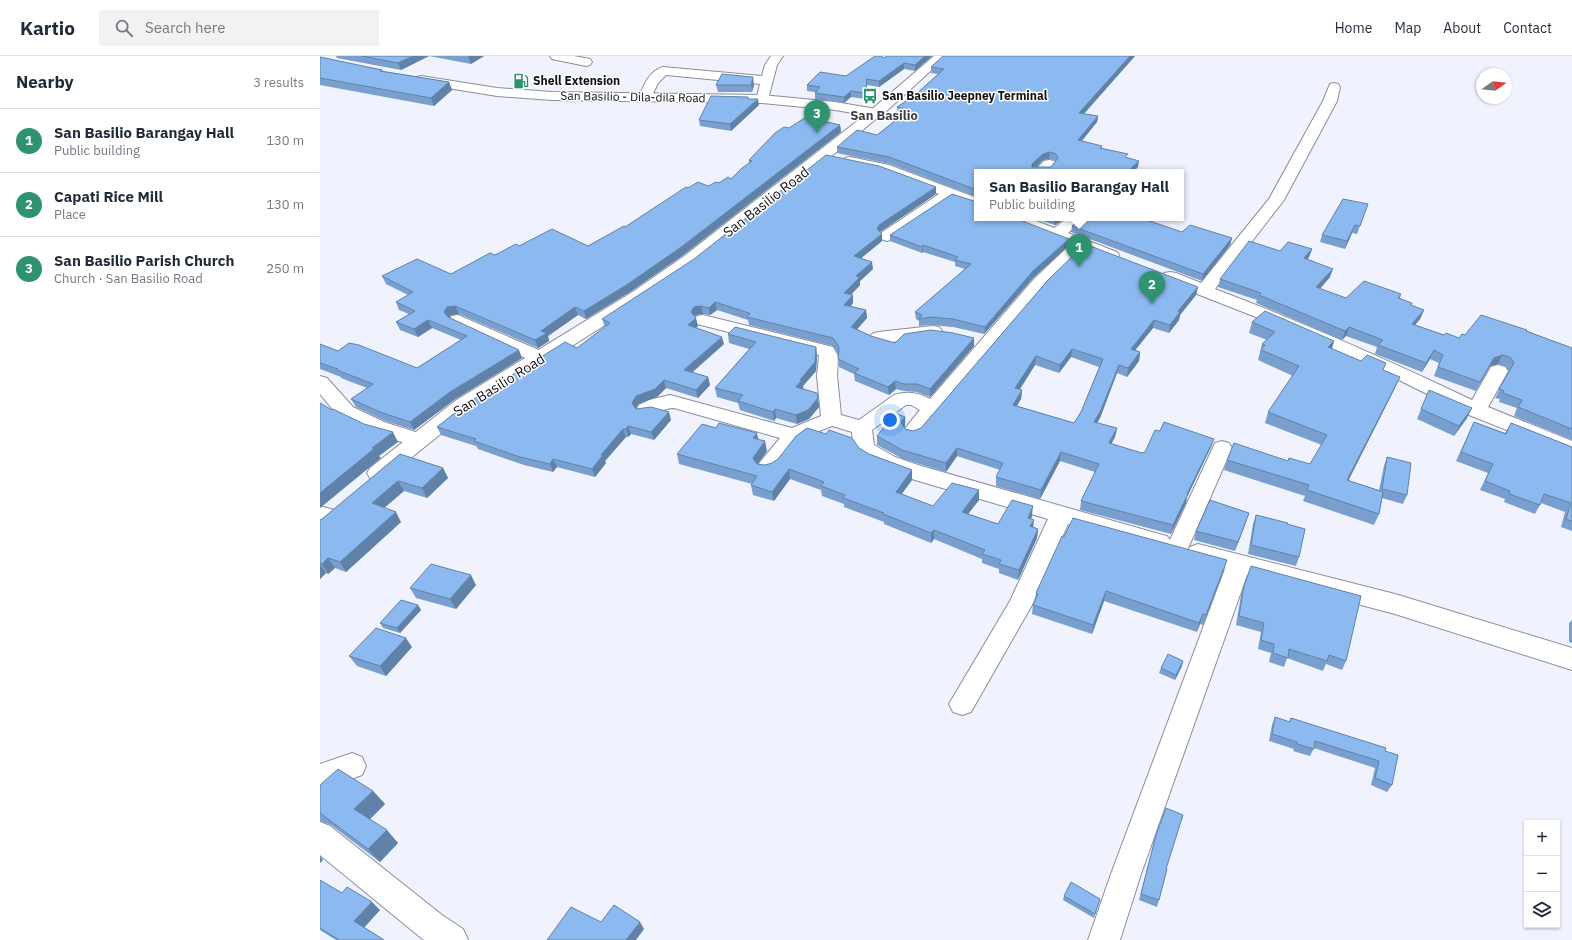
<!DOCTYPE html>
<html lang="en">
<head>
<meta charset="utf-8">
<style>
	:root { --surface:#fff; --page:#f2f2f3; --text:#1f2937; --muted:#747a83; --line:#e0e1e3; --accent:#2f936f }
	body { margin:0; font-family:"IBM Plex Sans",sans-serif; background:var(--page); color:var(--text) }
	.controls { position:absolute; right:12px; bottom:12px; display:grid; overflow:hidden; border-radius:0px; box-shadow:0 1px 3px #0004 }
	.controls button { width:36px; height:36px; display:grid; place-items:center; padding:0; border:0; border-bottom:1px solid var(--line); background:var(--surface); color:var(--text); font:20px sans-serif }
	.compass { position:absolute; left:1156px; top:12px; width:36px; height:36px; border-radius:50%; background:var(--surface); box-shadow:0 1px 3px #0004; rotate:76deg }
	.you { position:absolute; left:570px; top:364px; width:14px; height:14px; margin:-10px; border:3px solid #fff; border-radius:50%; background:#1a73e8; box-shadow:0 0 0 6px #1a73e833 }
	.badge { display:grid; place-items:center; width:26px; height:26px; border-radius:50%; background:var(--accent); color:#fff; font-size:13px; font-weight:700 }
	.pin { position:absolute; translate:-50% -33px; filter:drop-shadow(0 1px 2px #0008) }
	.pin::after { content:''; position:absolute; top:21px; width:14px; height:12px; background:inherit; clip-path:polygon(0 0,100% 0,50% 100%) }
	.popup { position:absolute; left:654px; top:113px; width:210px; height:52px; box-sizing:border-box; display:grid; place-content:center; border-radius:0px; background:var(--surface); filter:drop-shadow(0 1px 3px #0005); font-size:13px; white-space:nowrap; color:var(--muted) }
	.popup b { font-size:15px; color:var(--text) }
	.popup::after { content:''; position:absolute; left:50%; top:100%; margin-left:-8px; border:8px solid transparent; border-top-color:var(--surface) }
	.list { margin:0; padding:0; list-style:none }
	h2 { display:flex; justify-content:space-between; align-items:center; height:52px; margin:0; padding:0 16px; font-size:17px }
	h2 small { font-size:13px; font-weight:400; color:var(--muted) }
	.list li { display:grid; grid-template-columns:26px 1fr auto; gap:12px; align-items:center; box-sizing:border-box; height:64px; padding:0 16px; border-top:1px solid var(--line) }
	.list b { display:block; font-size:15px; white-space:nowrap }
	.list p { margin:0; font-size:13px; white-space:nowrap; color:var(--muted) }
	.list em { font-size:13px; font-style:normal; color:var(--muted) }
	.icon { flex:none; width:22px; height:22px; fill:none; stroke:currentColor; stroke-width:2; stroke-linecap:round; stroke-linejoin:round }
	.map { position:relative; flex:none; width:1252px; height:884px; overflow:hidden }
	header { display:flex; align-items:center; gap:24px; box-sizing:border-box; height:56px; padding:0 20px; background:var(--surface); border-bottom:1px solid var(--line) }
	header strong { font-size:19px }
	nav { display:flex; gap:22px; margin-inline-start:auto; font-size:14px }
	.search { width:280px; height:36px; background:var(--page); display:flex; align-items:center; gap:10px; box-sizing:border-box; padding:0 14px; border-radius:0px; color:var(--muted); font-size:15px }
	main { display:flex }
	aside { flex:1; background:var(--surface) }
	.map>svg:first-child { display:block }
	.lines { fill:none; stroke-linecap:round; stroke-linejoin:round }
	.minor-casing { stroke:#8b8e9b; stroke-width:2 }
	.tertiary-casing { stroke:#8b8e9b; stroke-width:2 }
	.minor { fill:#fff; fill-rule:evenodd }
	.tertiary { fill:#fff; fill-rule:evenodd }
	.wall { fill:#789fce; fill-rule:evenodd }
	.shaded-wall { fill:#6182a8 }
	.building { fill:#8bb9f0; stroke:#6182a8; fill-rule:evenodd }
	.labels { text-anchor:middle; stroke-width:3; stroke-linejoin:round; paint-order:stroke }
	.far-poi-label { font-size:12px; font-weight:bold; fill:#101015; stroke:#fff; text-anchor:start }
	.far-street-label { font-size:12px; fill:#101015; stroke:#fff }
	.far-quarter-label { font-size:13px; font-weight:bold; fill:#3b3d48; stroke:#fff }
	.street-label { font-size:14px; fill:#101015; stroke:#fff }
</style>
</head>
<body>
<header>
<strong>Kartio</strong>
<div class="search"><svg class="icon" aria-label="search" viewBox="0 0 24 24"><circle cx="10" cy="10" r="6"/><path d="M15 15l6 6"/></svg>Search here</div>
<nav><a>Home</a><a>Map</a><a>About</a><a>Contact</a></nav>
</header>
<main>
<aside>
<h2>Nearby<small>3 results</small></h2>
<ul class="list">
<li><span class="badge">1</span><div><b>San Basilio Barangay Hall</b><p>Public building</p></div><em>130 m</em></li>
<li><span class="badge">2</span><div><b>Capati Rice Mill</b><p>Place</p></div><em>130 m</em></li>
<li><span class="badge">3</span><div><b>San Basilio Parish Church</b><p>Church · San Basilio Road</p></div><em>250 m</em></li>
</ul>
</aside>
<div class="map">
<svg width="1252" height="884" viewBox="0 0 1252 884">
	<rect width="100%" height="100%" fill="#f0f2fd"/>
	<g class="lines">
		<g class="minor-casing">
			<path id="minor" d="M230 0H254L270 3 272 6 270 9 266 10 232 3Z
				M451 0H463L457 9 448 43H438L437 40 440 28 346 19 338 27 330 44H320L319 41C324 29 329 15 343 11L442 20 445 9Z
				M614 0H627L561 60H551L549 57 551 54Z
				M1014 27 1018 28 1020 31 1017 45 964 144 895 233C982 266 1068 304 1152 344L1171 311 1178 309 1185 311 1188 315 1168 351 1252 385V400L1149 359 1069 319 941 263 844 225 842 221 844 217 850 216 856 217 881 227 949 143 1003 45 1010 28Z
				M530 101 569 109 657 142V152L632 143 573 183 567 185 561 183 559 180 561 177 619 138 560 116 525 108 523 105 525 102Z
				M729 104 734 105 736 108 729 116H713L724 105Z
				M687 162H709L734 172 747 162H765L748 177 797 196 799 199 797 202 791 204 785 202 764 194 726 231 600 380 593 382 586 380 583 375 600 354 591 349H586L552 374 554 389 575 401 598 409 839 478 847 480 850 484 895 387 902 385 909 387 912 392 866 497 858 500 850 497 847 492 839 494 748 468 712 549 651 656 642 659 633 656 629 648 690 545 728 463 595 424 560 411 540 399 533 388 532 376 512 370C503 374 489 378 481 384 467 396 461 422 439 416L436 411 460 382 354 352C340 352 332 362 319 359L316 354 319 349 329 344 350 339 472 372 501 360 497 320 499 299 377 268 374 264 377 260 383 259 513 291 518 300 517 320 521 359 539 364 574 339C587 335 598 336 610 343L714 223 750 189 689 165Z
				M138 259 228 298 230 302 228 306 221 308 214 306 132 268 129 264 132 260Z
				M613 270 619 271 622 275 619 279 558 288 552 286 549 282 552 278 558 276Z
				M0 320 7 322 33 351 64 366 105 379 108 384 105 389 98 391 50 376 19 361 0 338Z
				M0 450 14 454 17 460 14 466 6 468 0 466Z
				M878 488 1075 538 1252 592V614L1075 558 927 519 821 818 800 884H768L791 818 905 513 870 503 866 497 870 491Z
				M32 697 42 701 46 710 42 719 14 729 0 736V708Z
				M0 766 10 770 122 859 143 873 148 884H104L100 881 0 799Z"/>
		</g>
		<g class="tertiary-casing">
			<path id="tertiary" d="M101 20 177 32 232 36 442 39 515 46 556 53 561 54 563 57 508 103 375 209 323 245 149 355 66 422 58 424 50 422 47 417 50 412 135 345 311 237 363 201 545 59 515 54 442 47 232 44 177 40 97 27 95 24 97 21Z"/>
		</g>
		<use href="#minor" class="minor"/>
		<use href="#tertiary" class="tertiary"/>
	</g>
	<path class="wall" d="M16 0H164L151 8 109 0 81 14 17 2Z
		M612 0 595 15 584 13 559 31 547 29 545 43 531 41 524 47 495 43V36L487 35V29L526 20 563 2Z
		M623 0H815L764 58 778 60 777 66 762 85 782 90V92L807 102 818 111 657 116V141L570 108 517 97V91L557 79 583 58 578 57 577 51 595 39 618 18 611 17V11ZM729 103 736 105 731 111H716L723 104Z
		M0 1 62 14 63 15 129 26 132 34 114 50 0 29Z
		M396 29H434L432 36H398Z
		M428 41V43L439 49 411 75 380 70 379 64Z
		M520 69 521 76 362 200 310 236 266 263 258 259 228 280 229 285 218 292 139 258 131 259 129 262 202 302 134 344 94 374 65 365 36 351 31 343 47 332 21 322V321L0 313V288L18 295 97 312 141 284 112 272 98 281 80 274 76 266 89 258 79 254 76 246 88 239 66 228 62 220 131 218 199 190H268L305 171 368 132 388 130 411 123 429 107V104L469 72Z
		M616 138 560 176 562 178V185L541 202 553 213 540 225V229L531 239 533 247 531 250 546 254 547 262 537 273 551 280 575 287 654 290 610 341 597 336 584 335 576 333 569 339 535 325 534 318 519 311 518 298 513 290 429 269 428 264 397 254 390 259 383 258 376 259 375 261 378 270 376 272 404 288 372 316 388 321 390 329 378 342 346 332 337 341 318 348 316 352V353L351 364 334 384 311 378 308 381H306L285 405 286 407 275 421 237 411 233 416 204 409 158 393 156 390 121 379 117 371 257 292 285 271 282 263Z
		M1048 148 1037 178 1032 177 1025 193 1000 186 1002 179Z
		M714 162H745L735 169Z
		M752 170 862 176 912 182 910 189 882 225 751 176Z
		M570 179 748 190 713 222 664 278 633 271 611 269 599 270V265L596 263 595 256 645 213 635 210V206L603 196 602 197 570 185Z
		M992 193 989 201 987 204 1010 221 1000 233 1026 242 1081 238 1080 242 1092 250 1104 254 1100 263 1095 269 1124 279 1139 282 1145 279 1206 275 1252 292V384L1194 360 1197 352 1179 346 1180 343 1175 342 1189 315 1185 310 1178 308 1170 310 1156 335 1114 320 1119 307 1110 303 1102 316 1055 298 1057 291 1026 280 1022 284 936 247 937 244 898 231 900 223 960 195Z
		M728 224 878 231 876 239 860 259 859 264 849 277 833 272 815 294 820 296 819 305 807 321 797 317 780 362 777 367 797 372 795 381 791 388 822 397 891 391 867 441 866 447 851 478 760 454 761 445 775 416 740 405 720 443 676 430V421L680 414 637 400 626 416 583 403 557 389V380L585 361V370L584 371 585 373 593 375 601 372ZM751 301 779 311 761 356 754 367 697 350 701 343 702 334H699L715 309 739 317Z
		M932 266 1014 285 1012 293 1063 314 1075 332 1028 425 1059 434 1064 410 1067 401 1087 439 1083 448 1062 442 1059 458 1054 469 983 445 985 440 904 414 907 404 968 405 990 408 1002 389 945 367 948 356 973 320 938 304 942 288 947 284 929 277Z
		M408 278 496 291 497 300 496 315 483 330V333L497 337 499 351 489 363 477 368 456 362 454 365 420 354 418 347 397 341 395 332 429 293 409 287Z
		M1109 334 1147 362 1134 380 1097 363Z
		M1154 366 1185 377 1191 367 1252 391V475L1241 471 1245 456 1221 447 1215 458 1184 446 1185 443 1160 434 1168 417 1136 405Z
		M396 372 438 384 447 395 438 408 445 409 539 392 549 398 592 414V424L582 438 613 450 659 434V444L648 458 678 468 712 460 711 463 713 471 718 473 717 482 698 524 679 517V513L662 507V503L614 483 611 487 564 468V466L524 451V448L502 440 501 434 470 423 454 445 433 439 431 429 432 428 359 408 357 398Z
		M80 398 123 412 128 422 107 442 84 435 64 452 81 466 26 516 15 512 8 518 6 517 0 523V464L2 463Z
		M936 459 967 468 979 501 976 510 928 498 933 468Z
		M926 466 915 495 874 484 876 475Z
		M744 481 907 504 904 513 883 569 880 568 877 576 784 545 772 578 712 558 713 549 715 543 716 537Z
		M931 510 1026 605 1022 614 1006 608 1003 615 967 602 964 611 949 606 951 597 938 593 941 576 916 569 921 539Z
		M156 529 136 553 96 542 90 532Z
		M98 549 101 554 80 577 63 572 60 567Z
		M1252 564V587L1249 586V567Z
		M92 591 66 620 37 610 29 600Z
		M862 610 855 624 839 617 841 612Z
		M955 661 969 666 971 662 1065 695 1072 729 1067 736 1051 729 1055 712 994 692 990 700 973 695 974 693 949 685 952 669Z
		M0 729 53 735 65 748 50 763 78 787 60 806 11 769 0 765Z
		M846 752V813L839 844 837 851 819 844 834 786Z
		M0 824 22 837 60 854 44 871 64 884H16L0 874Z
		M744 840 780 843 774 862 743 844Z"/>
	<path class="shaded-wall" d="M93 0H109L81 14 78 7Z
		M148 0H164L151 8Z
		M605 0H612L595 15V9Z
		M810 0H815L759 63V57Z
		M584 7V13L559 31V25Z
		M433 21 434 29 432 36 431 29Z
		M547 24V30L545 43V37Z
		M129 26 132 34 114 50 111 42Z
		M531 35V41L524 47V41Z
		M438 43 439 49 411 75 410 68Z
		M778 60 777 66 757 90 758 84Z
		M520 69 521 76 362 200 310 236 266 263 264 255Z
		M730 96 729 103 723 104 712 115V108L723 98Z
		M819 105 818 111 813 116H807Z
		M616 131V138L560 176 562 178V185L534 208V200L557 173 559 169Z
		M736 162H745L735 169V163Z
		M1035 169 1032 177 1025 193 1027 185Z
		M912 182 910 189 882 225 883 218Z
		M749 183 748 190 713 222 664 278 665 271 713 215Z
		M603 189V196L602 197V191Z
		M992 193 989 201 981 210 984 202Z
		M552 206 553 213 540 225V229L525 245 524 237 536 220Z
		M1013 213 1010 221 994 239 996 231Z
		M878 231 876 239 860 259 859 264 849 277 850 269 858 255Z
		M533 239V247L525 256 524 249Z
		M395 246 397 254 390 259 389 252Z
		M135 250 139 258 131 259 128 264 124 256 127 251Z
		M381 250 383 258 376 259 372 264 371 256 374 251Z
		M255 251 258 259 228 280 229 285 218 292 215 284 221 275Z
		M546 254 547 262 532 279 531 271Z
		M1104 254 1100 263 1089 276 1092 268Z
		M376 262 378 270 370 277 368 269Z
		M108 264 112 272 98 281 94 273Z
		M834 264 833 272 809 302 811 293Z
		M1029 271 1026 280 1022 284 1025 275Z
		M402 281 404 288 366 322 364 314Z
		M654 282V290L610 341V333Z
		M1014 285 1011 295 1008 291Z
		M496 291 497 300 496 315 483 330 484 334 476 331Z
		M752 293 751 301 739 317 740 309Z
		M199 294 202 302 134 344 94 374 90 366 130 336Z
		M1114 294 1110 303 1102 316 1106 307Z
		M820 296 819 305 807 321 808 312Z
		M1182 299 1178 308 1170 310 1156 335 1174 302Z
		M716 300 715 309 695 341V332Z
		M799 309 797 317 780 362 773 374 774 366Z
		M388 321 390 329 378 342 376 334Z
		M1080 321 1075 332 1023 435 1027 424Z
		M344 324 346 332 337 341 318 348 315 355 312 347 316 340Z
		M575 325 576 333 569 339 568 331Z
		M702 334 701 343 692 357 693 349Z
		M498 342 499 351 489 363 477 368 476 359Z
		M1152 352 1147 362 1134 380 1139 370Z
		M455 353 456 362 454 365 453 356Z
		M349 356 351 364 334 384 331 376Z
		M585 361V370L582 375 581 366Z
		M308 370 311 378 308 381 306 373Z
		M797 372 795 381 787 396 789 387Z
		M303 373 306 381 285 405 286 407 275 421 272 413 281 399Z
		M73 376 78 386 59 400 61 402 0 452V437L52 392Z
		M437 377 439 387 433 382Z
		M894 383 891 391 867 441 866 447 851 478 853 469 867 438Z
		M445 385 447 395 435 412 433 402Z
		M637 392V400L626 416V407Z
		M741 396 740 405 720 443 721 434Z
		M233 403 237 411 233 416 230 408Z
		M123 412 128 422 107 442 102 432Z
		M469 413 470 423 454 445 452 436Z
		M592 414V424L576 445V436Z
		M78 425 84 435 58 457 52 447Z
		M659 434V444L642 466V456Z
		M713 450 712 460 707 472 708 462Z
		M76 456 81 466 26 516 20 506Z
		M929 457 926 466 915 495 918 486Z
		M714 464 713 473 710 470Z
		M718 473 717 482 698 524 699 514Z
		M614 474V483L611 487V477Z
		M8 502 15 512 8 518 2 508Z
		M907 504 904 513 883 569 886 559Z
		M0 508 6 517 0 523Z
		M151 519 156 529 136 553 130 543Z
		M786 535 784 545 772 578 773 569Z
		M98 549 101 554 80 577 77 572Z
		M883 558 880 568 877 576 879 567Z
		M86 582 92 591 66 620 60 610Z
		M863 605 862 610 855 624 856 619Z
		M53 735 65 748 46 767 34 753Z
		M67 774 78 787 60 806 48 793Z
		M0 800 3 804 0 807Z
		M52 846 60 854 43 873 34 865Z
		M320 866 324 873 316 884H306Z"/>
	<path class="building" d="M41 0H93L78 7Z
		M555 0H562L563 2 568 0H605L595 9 584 7 559 25 546 23 547 24 545 37 531 35 524 41 495 37 500 31 487 29 500 16 526 20Z
		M623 0H810L759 57 778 60 758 84 782 90 780 92 808 98 805 101 819 105 807 116H657V134L569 101 517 91 537 74 557 79 589 54 577 51 595 39 624 13 611 11ZM730 96 736 98 738 102 731 111H712V108L723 98Z
		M0 1 62 14 60 15 129 26 111 42 0 22Z
		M402 18 433 21 431 29H396Z
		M391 40 428 41V43H438L410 68 379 64Z
		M486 61 520 69 360 192 308 228 264 255 255 251 221 275 227 277 215 284 135 250 127 251 124 256 128 261 199 294 130 336 90 366 60 356 31 343 53 328 17 314 18 313 0 307V288L18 295 29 287 39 289 97 312 147 280 108 264 94 273 76 266 95 255 76 246 93 236 62 220 97 203 131 218 170 197 175 199 196 188 199 190 232 173 268 190 304 170 305 171 366 131 368 132 378 126 388 130 396 126 399 127 408 121 411 123 422 112 432 105 429 104 455 77 464 71 469 72Z
		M506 99 559 110 616 131 559 169 557 173 562 178 534 200 552 206 536 220 540 221 524 237 533 239 524 249 546 254 531 271 551 280 575 287 584 278 611 274 633 277 654 282 610 333 597 328H584L575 325 568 331 534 317 539 313 518 303 519 291 513 282 427 261 430 258 429 257 395 246 389 252 381 250 374 251 371 256 376 262 368 269 402 281 364 314 388 321 376 334 344 324 335 333 316 340 312 347 316 353 331 351 349 356 331 376 308 370 306 373H303L281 399H283L272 413 233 403 230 408 200 401 154 385 156 383 117 371 146 348 245 286 257 292 290 267 282 263 374 203Z
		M632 138 657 146V162H695L749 183 713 215 665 271 633 263 611 261 599 263 602 259 595 256 651 208 635 204 638 201 603 189 602 191 570 179Z
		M1023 143 1048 148 1040 170 1035 169 1027 185 1002 179Z
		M760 162H821L862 176 870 169 912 182 883 218 752 170Z
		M929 185 960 195 968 186 992 193 984 202 1013 213 996 231 1026 242 1044 225 1081 238 1078 242 1092 247 1091 249 1104 254 1092 268 1124 279 1126 277 1139 282 1142 278 1145 279 1161 259 1207 274 1206 275 1252 292V373L1198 351 1202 344 1183 337 1184 335 1179 333 1194 307 1190 301 1182 299 1174 302 1160 326 1118 311 1123 299 1114 294 1106 307 1058 289 1063 284 1029 271 1025 275 939 239 941 237 900 223Z
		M765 188 878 231 858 255 860 256 850 269 834 264 811 293 820 296 808 312 799 309 781 354 774 366 797 372 789 387 822 397 825 396 835 374 840 375 844 366 894 383 867 438H868L853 469 761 445 779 408 741 396 721 434 676 421 683 407 637 392 626 407 582 394 557 380 575 357 585 361 581 366 585 373 593 375 601 372 728 224ZM752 293 783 303 761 356 754 367 693 349 702 334 695 332 716 300 740 309Z
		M945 255 1014 285 1008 291 1041 305 1047 299 1066 307 1063 314 1080 321 1027 424 1063 436 1059 458 987 434 989 429 907 404 914 387 968 405 969 402 990 408 1007 379 948 356 979 310 941 294 945 289 942 288 955 276 932 266Z
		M415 271 496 291 495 306 480 324H482L476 331 497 337 498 342 488 354 476 359 455 353 453 356 418 345 423 339 395 332 436 286 408 278Z
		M1109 334 1152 352 1139 370 1101 353Z
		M0 347 12 354 13 353 44 368 73 376 52 392H55L0 437Z
		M1154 366 1186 378 1191 367 1252 391V465L1246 463 1251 447 1224 438 1220 449 1189 438 1190 435 1165 425 1173 408 1141 396Z
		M399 367 437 377 433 382 445 385 433 402 437 408 445 409 452 407 458 403 476 380 487 372 506 378 509 374 532 382 539 392 549 398 592 414 576 436 613 450 632 427 659 434 642 456 678 468 692 444 713 450 708 462 714 464 710 470 718 473 699 514 679 508 681 504 662 498 665 494 614 474 611 477 563 458 564 457 523 442 525 439 501 430 504 426 469 413 452 436 431 429 437 420 357 398 382 368 396 372Z
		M80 398 123 412 102 432 78 425 52 447 76 456 20 506 8 502 2 508 0 507V464L2 463Z
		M1067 401 1091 407 1087 439 1062 433Z
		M890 444 929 457 918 486 876 475Z
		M936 459 968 467 967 468 985 473 979 501 931 489Z
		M753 462 907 504 886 559 883 558 879 567 786 535 773 569 713 549 718 538 716 537 742 480 744 481Z
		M111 508 151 519 130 543 90 532Z
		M931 510 1041 540 1026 605 1009 599 1007 605 969 593 968 602 953 597 954 588 941 584 944 567 919 560 924 530Z
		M81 544 98 549 77 572 60 567Z
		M56 572 86 582 60 610 29 600Z
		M848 598 863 605 856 619 841 612Z
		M955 661 970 666 971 662 1066 692 1065 695 1078 699 1072 729 1055 722 1059 705 995 685 994 693 977 688V686L952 678Z
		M18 713 53 735 34 753 67 774 48 793 0 757V729Z
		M846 752 863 759 846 813H847L839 844 821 838 836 779Z
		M0 824 22 837 27 831 52 846 34 865 64 884H19L0 872Z
		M751 826 780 843 775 858 744 840Z
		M294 849 320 866 306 884H227L251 851 281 866Z"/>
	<defs>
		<g id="fuel-bare" transform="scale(1.2)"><path d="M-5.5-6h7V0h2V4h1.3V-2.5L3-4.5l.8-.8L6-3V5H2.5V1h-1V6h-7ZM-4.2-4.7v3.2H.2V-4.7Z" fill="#2f936f" stroke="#fff" stroke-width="2.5" paint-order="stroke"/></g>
		<g id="bus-bare" transform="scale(1.2)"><path d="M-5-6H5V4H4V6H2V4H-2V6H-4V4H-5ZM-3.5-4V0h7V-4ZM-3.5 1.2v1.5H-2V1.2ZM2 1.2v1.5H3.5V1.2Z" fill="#2f936f" stroke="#fff" stroke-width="2.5" paint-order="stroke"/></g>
	</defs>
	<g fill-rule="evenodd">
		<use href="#fuel-bare" x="201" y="25"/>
		<use href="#bus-bare" x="550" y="40"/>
	</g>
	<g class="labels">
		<g class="far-poi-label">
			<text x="213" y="29">Shell Extension</text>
			<text x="562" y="44">San Basilio Jeepney Terminal</text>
		</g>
		<g class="far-street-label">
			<text transform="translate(313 41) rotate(1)" y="4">San Basilio - Dila-dila Road</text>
		</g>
		<g class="far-quarter-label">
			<text x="564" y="64">San Basilio</text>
		</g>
		<g class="street-label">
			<text transform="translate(446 146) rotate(-38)" y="5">San Basilio Road</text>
			<text transform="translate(179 329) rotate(-32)" y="5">San Basilio Road</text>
		</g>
	</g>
</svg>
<div class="controls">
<button>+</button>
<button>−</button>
<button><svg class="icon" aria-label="layers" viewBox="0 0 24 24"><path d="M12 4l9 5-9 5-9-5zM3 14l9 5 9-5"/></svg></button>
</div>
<svg class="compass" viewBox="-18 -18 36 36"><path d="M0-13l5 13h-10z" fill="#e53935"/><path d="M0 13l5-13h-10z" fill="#747a83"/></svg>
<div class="you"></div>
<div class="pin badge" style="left:759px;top:211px">1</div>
<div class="popup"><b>San Basilio Barangay Hall</b>Public building</div>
<div class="pin badge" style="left:832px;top:248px">2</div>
<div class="pin badge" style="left:497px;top:77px">3</div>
</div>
</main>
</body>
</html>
